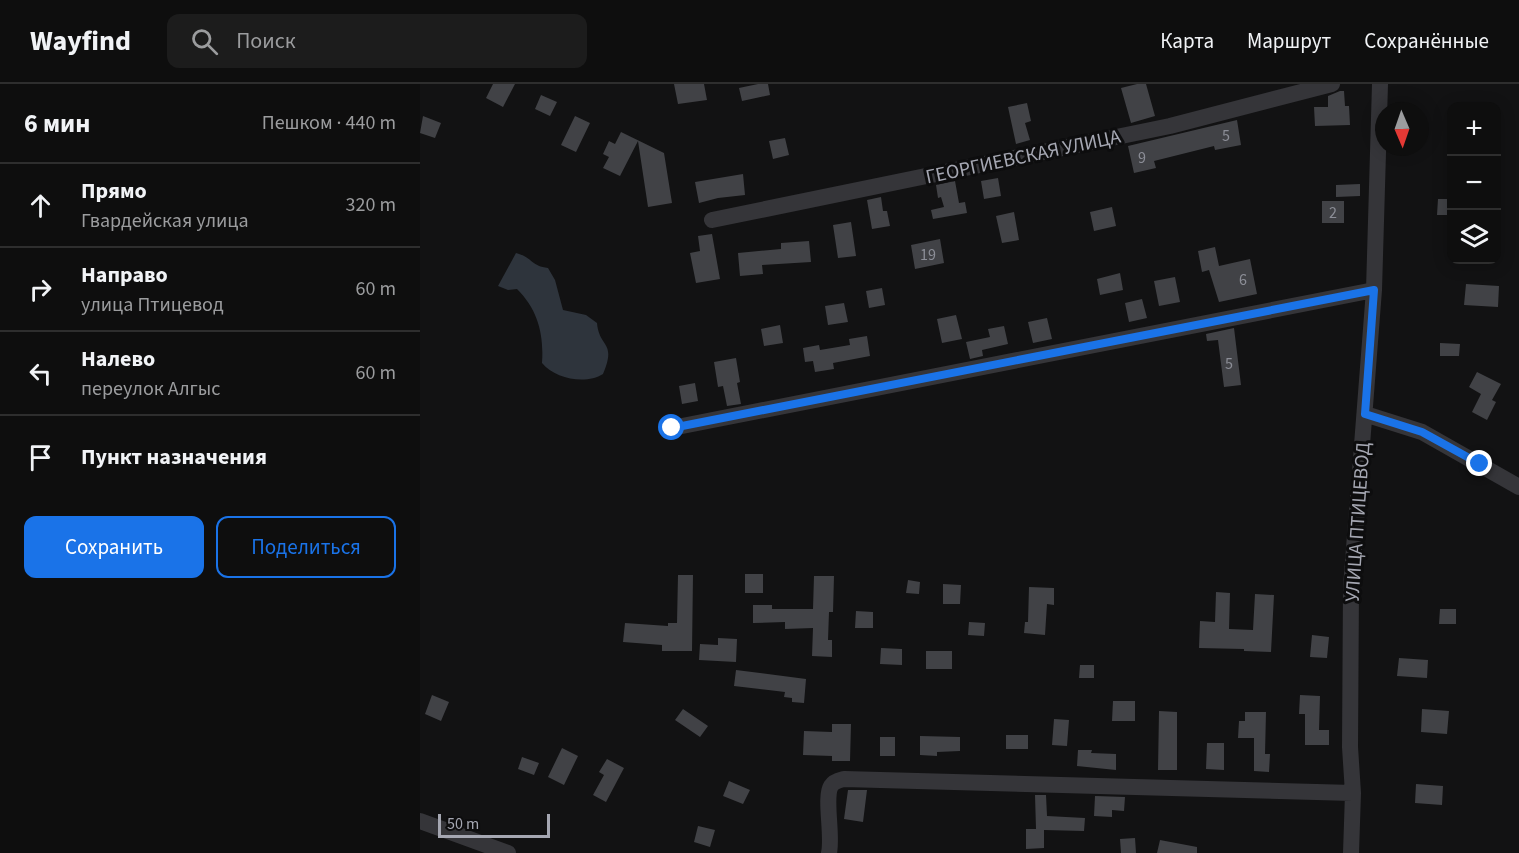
<!DOCTYPE html>
<html lang="ru">
<head>
<meta charset="utf-8">
<style>
	:root { --surface:#0e0e0e; --page:#1c1c1c; --text:#f1f3f6; --muted:#9b9c9e; --line:#2e2e2e; --accent:#1a73e8 }
	body { margin:0; font-family:"Source Sans 3",sans-serif; background:var(--page); color:var(--text) }
	.controls { position:absolute; right:18px; top:18px; display:grid; overflow:hidden; border-radius:12px; box-shadow:0 3px 15px #0003 }
	.controls button { width:54px; height:54px; display:grid; place-items:center; padding:0; border:0; border-bottom:2px solid var(--line); background:var(--surface); color:var(--text); font:30px sans-serif }
	.compass { position:absolute; left:955px; top:18px; width:54px; height:54px; border-radius:50%; background:var(--surface); box-shadow:0 3px 15px #0003; rotate:178deg }
	.scale { position:absolute; left:18px; bottom:15px; width:112px; box-sizing:border-box; padding-left:6px; border:3px solid #a5a7b2; border-top:0; font-size:16px; line-height:21px; white-space:nowrap; color:#a5a7b2; -webkit-text-stroke:4px #0d0d0e; paint-order:stroke }
	.stop { position:absolute; width:18px; height:18px; margin:-14px; border:4px solid #1a73e8; border-radius:50%; background:#fff }
	.stop.end { background:#1a73e8; border-color:#fff; box-shadow:0 2px 6px #0008 }
	.list { margin:0; padding:0; list-style:none }
	h2 { display:flex; justify-content:space-between; align-items:center; height:78px; margin:0; padding:0 24px; font-size:26px }
	h2 small { font-size:20px; font-weight:400; color:var(--muted) }
	.list li { display:grid; grid-template-columns:39px 1fr auto; gap:18px; align-items:center; box-sizing:border-box; height:84px; padding:0 24px; border-top:2px solid var(--line) }
	.list b { display:block; font-size:22px; white-space:nowrap }
	.list p { margin:0; font-size:20px; white-space:nowrap; color:var(--muted) }
	.list em { font-size:20px; font-style:normal; color:var(--muted) }
	.actions { display:flex; gap:12px; padding:18px 24px }
	.actions a { flex:1; padding:14px 0; border:2px solid var(--accent); border-radius:12px; text-align:center; font-size:21px; color:var(--accent) }
	.actions .main { background:var(--accent); color:#fff }
	.icon { flex:none; width:33px; height:33px; fill:none; stroke:currentColor; stroke-width:2; stroke-linecap:round; stroke-linejoin:round }
	.map { position:relative; flex:none; width:1099px; height:769px; overflow:hidden }
	header { display:flex; align-items:center; gap:36px; box-sizing:border-box; height:84px; padding:0 30px; background:var(--surface); border-bottom:2px solid var(--line) }
	header strong { font-size:28px }
	nav { display:flex; gap:33px; margin-inline-start:auto; font-size:21px }
	.search { width:420px; height:54px; background:var(--page); display:flex; align-items:center; gap:15px; box-sizing:border-box; padding:0 21px; border-radius:12px; color:var(--muted); font-size:22px }
	main { display:flex }
	aside { flex:1; background:var(--surface) }
	.map>svg:first-child { display:block }
	.water { fill:#2e343c }
	.building { fill:#414246 }
	.lines { fill:none; stroke-linecap:round; stroke-linejoin:round }
	.minor { stroke:#353539; stroke-width:16 }
	.route { stroke:#1a73e8; stroke-width:8 }
	.labels { text-anchor:middle; stroke-width:6; stroke-linejoin:round; paint-order:stroke }
	.number-label { font-size:16px; fill:#8c8e97 }
	.street-label { font-size:20px; fill:#a5a7b2; stroke:#0d0d0e }
</style>
</head>
<body>
<header>
<strong>Wayfind</strong>
<div class="search"><svg class="icon" aria-label="search" viewBox="0 0 24 24"><circle cx="10" cy="10" r="6"/><path d="M15 15l6 6"/></svg>Поиск</div>
<nav><a>Карта</a><a>Маршрут</a><a>Сохранённые</a></nav>
</header>
<main>
<aside>
<h2>6 мин<small>Пешком · 440 m</small></h2>
<ul class="list">
<li><svg class="icon" aria-label="ahead" viewBox="0 0 24 24"><path d="M12 20V5M6 11l6-6 6 6"/></svg><div><b>Прямо</b><p>Гвардейская улица</p></div><em>320 m</em></li>
<li><svg class="icon" aria-label="right" viewBox="0 0 24 24"><path d="M7 20v-9h11M14 6l5 5-5 5"/></svg><div><b>Направо</b><p>улица Птицевод</p></div><em>60 m</em></li>
<li><svg class="icon" aria-label="left" viewBox="0 0 24 24"><path d="M17 20v-9H6M10 6l-5 5 5 5"/></svg><div><b>Налево</b><p>переулок Алгыс</p></div><em>60 m</em></li>
<li><svg class="icon" aria-label="arrive" viewBox="0 0 24 24"><path d="M6 21V4h12l-3 4 3 4H6"/></svg><div><b>Пункт назначения</b></div></li>
</ul>
<div class="actions"><a class="main">Сохранить</a><a>Поделиться</a></div>
</aside>
<div class="map">
<svg width="1099" height="769" viewBox="0 0 1099 769">
	<rect width="100%" height="100%" fill="#121213"/>
	<path class="water" d="M96 169C112 173 111 182 128 184L135 196 143 226 166 231 177 239C179 264 197 257 183 290 166 301 135 295 122 279 124 250 118 226 97 205L88 206 78 202Z"/>
	<path class="building" d="M73 0H95L83 23 66 14Z
		M254 0H284L287 16 258 20Z
		M338 0H348L350 11 322 17 319 4Z
		M717 0H726L735 32 711 39 701 4Z
		M920 7H924L925 22H929L930 41 895 42 894 23H908V12Z
		M121 11 137 18 130 32 115 25Z
		M607 19 611 37 605 39 610 56 596 60 588 23Z
		M3 32 21 39 15 54 0 49Z
		M155 32 170 39 156 68 141 61Z
		M817 36 821 61 795 66 794 62 734 77 736 84 714 89 708 62Z
		M201 48 244 69 252 119 228 123 218 57 200 92 183 84 189 73 183 70 189 57 195 60Z
		M365 54 369 71 353 75 349 57Z
		M323 90 325 111 298 114 279 119 275 98Z
		M578 94 581 112 564 115 561 97Z
		M535 97 539 119 545 118 547 129 513 135 511 126 524 123 521 113 518 114 516 101Z
		M940 100V112L916 113V101Z
		M461 113 463 127H467L470 142 452 145 447 116Z
		M1018 115H1032V131H1017Z
		M902 117H924V139H902Z
		M692 123 696 142 674 147 670 128Z
		M594 128 599 156 582 159 576 132Z
		M431 138 436 172 418 174 413 141Z
		M292 150 300 195 276 199 270 169 280 167 278 152Z
		M520 155 524 179 495 185 491 161Z
		M389 157 391 178 342 181 343 190 320 192 318 169 361 165V159Z
		M795 163 799 182 830 175 837 210 799 218 789 186 782 188 778 167Z
		M700 189 703 206 680 211 677 195Z
		M755 193 760 218 739 222 734 197Z
		M1046 200 1079 202 1078 223 1044 221Z
		M462 204 465 221 449 224 446 207Z
		M722 215 727 234 709 238 705 219Z
		M424 219 428 238 408 241 405 222Z
		M536 231 542 255 522 259 517 235Z
		M627 234 632 255 613 259 608 238Z
		M360 241 363 259 344 262 341 245Z
		M584 242 588 260 562 266 563 272 550 275 546 258 570 253 568 245Z
		M814 244 821 301 804 303 798 256 787 257 786 250Z
		M447 252 450 272 413 279 414 285 395 288 393 277 385 278 383 264 399 261 400 266 430 261 429 255Z
		M1020 259 1040 260 1039 272H1020Z
		M316 274 320 298 317 299 321 320 307 322 303 302 298 303 294 278Z
		M1057 288 1081 300 1072 316 1076 318 1067 336 1052 328 1061 310 1049 303Z
		M275 299 278 317 262 320 259 302Z
		M325 490H343V509H325Z
		M258 491H273L272 567H242V561L203 558 205 539 248 542V539H257Z
		M394 492H414L413 528H409L408 556H412V573L392 572 393 544 365 545V538L333 539V521H352V525H393Z
		M488 496 500 498 499 510 486 509Z
		M523 500 541 501 540 520H523Z
		M609 503 634 504V521L627 520 625 551 604 549 605 538H608Z
		M796 508 810 509 809 545 833 546 835 510 854 511 851 568 824 567V565L779 564 780 537 795 538Z
		M1020 525H1036V540H1019Z
		M436 527 453 528V544H435Z
		M549 538 565 539 564 552 548 551Z
		M892 551 909 553 907 574 890 573Z
		M298 554 317 555 316 578 279 576 280 560 298 561Z
		M461 564 482 565V581L460 580Z
		M506 567H532V585H506Z
		M979 574 1008 576 1007 594 977 592Z
		M660 581H674V594H659Z
		M316 586 386 595 384 619 372 618V614L364 613 365 608 314 602Z
		M12 611 29 618 21 637 5 630Z
		M880 611 900 612 899 646H909V661H885V630H879Z
		M693 617H715V637H692Z
		M263 625 288 642 280 653 255 636Z
		M1002 625 1029 627 1027 650 1001 648Z
		M739 627 757 628V686H738Z
		M825 628H846L845 670H850L849 688 834 687V654H818L819 637H825Z
		M634 635 649 636 647 662 632 661Z
		M412 640H431L430 677H412V672L383 671 384 647 412 648Z
		M586 651H608V665H586Z
		M500 652 540 653V667L517 668V672L500 671Z
		M460 653H475V672H460Z
		M787 659H804V686L786 685Z
		M142 664 158 672 144 701 128 693Z
		M658 666H672L671 669 696 670V686L657 682Z
		M102 673 119 679 114 691 98 685Z
		M187 675 204 684 186 718 173 711 184 691 179 688Z
		M309 697 330 706 323 720 303 712Z
		M996 700 1023 702 1022 721 995 719Z
		M428 706H447L443 738 424 735Z
		M615 711H626L627 732 665 734 664 747 624 746V764L606 765V745H616Z
		M675 712 705 713 704 727 692 726V733L674 732Z
		M278 742 295 746 290 763 274 758Z
		M715 754 716 769H701L700 755Z
		M740 756 777 763V769H737Z"/>
	<g class="lines">
		<path class="minor" d="M292 136 750 42 912 0
			M945 330 1002 348 1099 403
			M252 344 954 206
			M0 737 88 769
			M409 769C413 752 404 713 411 702 414 697 420 696 424 695L933 709
			M931 769 933 709 930 663 931 503 954 206 960 0"/>
	</g>
	<g class="lines">
		<path class="route" d="M252 344 954 206 945 330 1002 348 1060 380"/>
	</g>
	<g class="labels">
		<g class="number-label">
			<text x="806" y="57">5</text>
			<text x="722" y="79">9</text>
			<text x="913" y="134">2</text>
			<text x="508" y="176">19</text>
			<text x="823" y="201">6</text>
			<text x="809" y="285">5</text>
		</g>
		<g class="street-label">
			<text transform="translate(603 72) rotate(-12)" y="7">ГЕОРГИЕВСКАЯ УЛИЦА</text>
			<text transform="translate(937 438) rotate(-86)" y="7">УЛИЦА ПТИЦЕВОД</text>
		</g>
	</g>
</svg>
<div class="controls">
<button>+</button>
<button>−</button>
<button><svg class="icon" aria-label="layers" viewBox="0 0 24 24"><path d="M12 4l9 5-9 5-9-5zM3 14l9 5 9-5"/></svg></button>
</div>
<svg class="compass" viewBox="-18 -18 36 36"><path d="M0-13l5 13h-10z" fill="#e53935"/><path d="M0 13l5-13h-10z" fill="#9b9c9e"/></svg>
<div class="scale">50 m</div>
<div class="stop" style="left:252px;top:344px"></div>
<div class="stop end" style="left:1060px;top:380px"></div>
</div>
</main>
</body>
</html>
